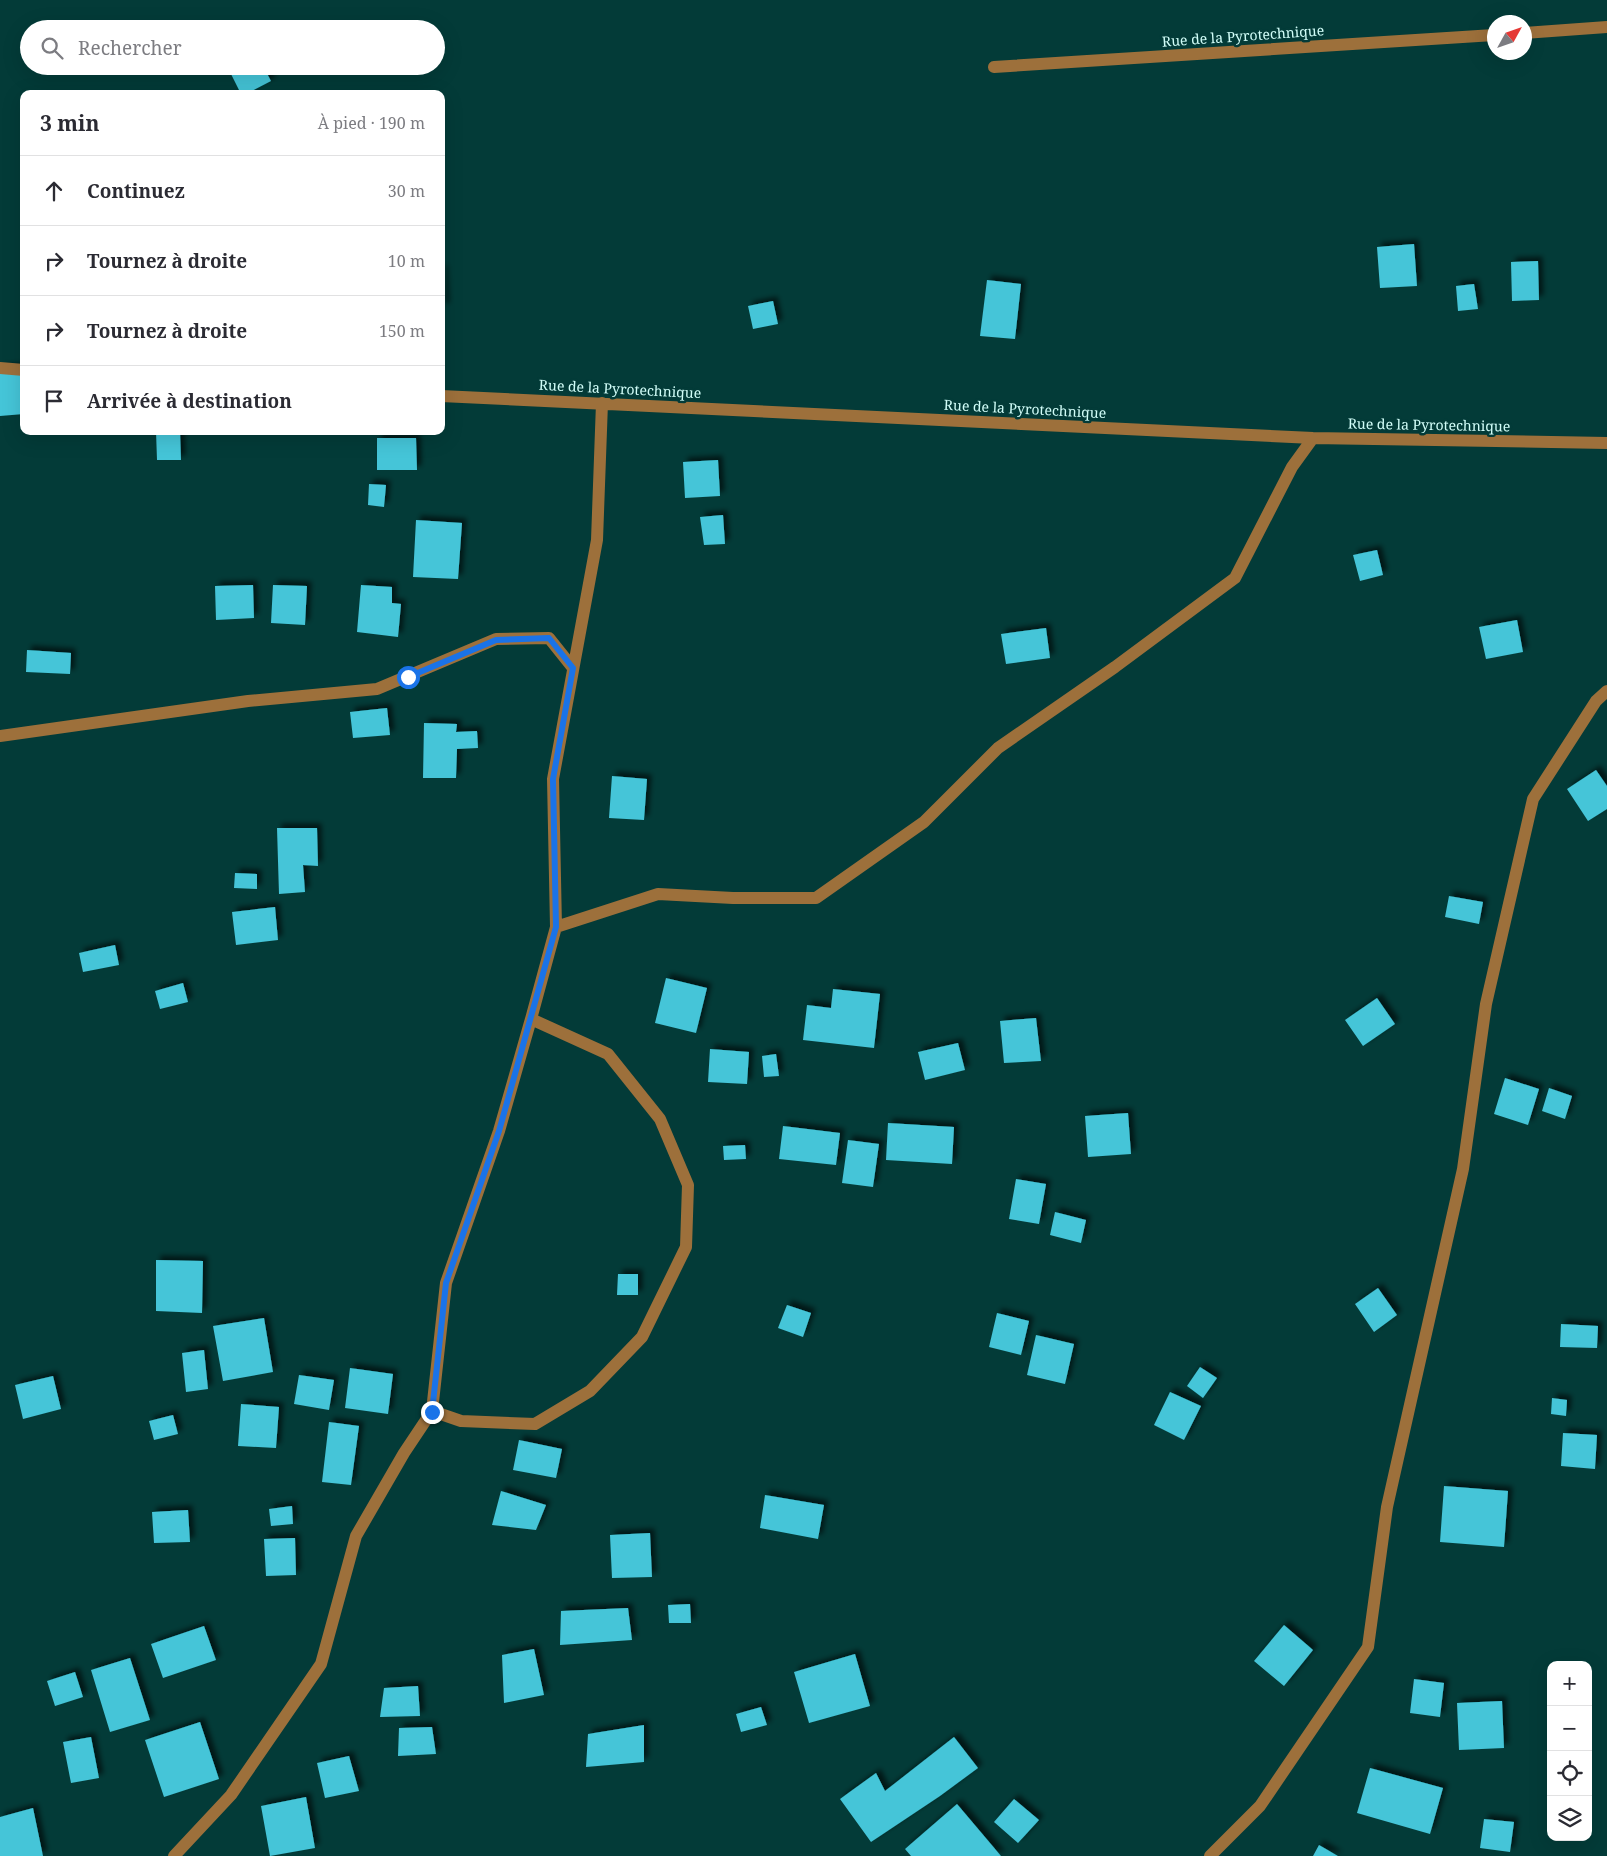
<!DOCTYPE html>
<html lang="fr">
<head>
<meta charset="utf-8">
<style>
	:root { --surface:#fff; --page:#f7f7f7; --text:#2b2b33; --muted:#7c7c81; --line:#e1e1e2 }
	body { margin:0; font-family:"Noto Serif",serif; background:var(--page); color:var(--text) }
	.controls { position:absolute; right:15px; bottom:15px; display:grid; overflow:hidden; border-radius:10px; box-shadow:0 5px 20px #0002 }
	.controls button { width:45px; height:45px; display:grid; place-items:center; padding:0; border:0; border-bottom:1px solid var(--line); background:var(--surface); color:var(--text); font:25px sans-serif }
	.compass { position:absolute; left:1487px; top:15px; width:45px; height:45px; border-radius:50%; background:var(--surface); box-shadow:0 5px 20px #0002; rotate:50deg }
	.stop { position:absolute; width:15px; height:15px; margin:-11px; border:4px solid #1a73e8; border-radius:50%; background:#fff }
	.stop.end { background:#1a73e8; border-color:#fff; box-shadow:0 1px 5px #0008 }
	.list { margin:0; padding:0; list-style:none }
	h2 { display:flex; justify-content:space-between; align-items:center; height:65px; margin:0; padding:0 20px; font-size:21px }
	h2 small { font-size:16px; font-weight:400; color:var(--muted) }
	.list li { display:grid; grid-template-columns:32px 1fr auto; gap:15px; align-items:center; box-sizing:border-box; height:70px; padding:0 20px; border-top:1px solid var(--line) }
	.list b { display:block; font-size:19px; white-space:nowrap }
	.list em { font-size:16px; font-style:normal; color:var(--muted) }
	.icon { flex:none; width:28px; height:28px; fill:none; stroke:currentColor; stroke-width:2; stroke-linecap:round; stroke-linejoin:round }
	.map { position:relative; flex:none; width:1607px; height:1856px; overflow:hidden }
	.search { position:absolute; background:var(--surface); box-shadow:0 5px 20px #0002; left:20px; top:20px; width:425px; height:55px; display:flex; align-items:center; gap:12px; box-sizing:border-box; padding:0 18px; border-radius:28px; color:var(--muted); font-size:19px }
	.panel { position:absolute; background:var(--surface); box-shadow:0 5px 20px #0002; left:20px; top:90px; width:425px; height:345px; border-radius:10px }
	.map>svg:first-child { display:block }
	.building { fill:#45c5d8; filter:url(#shadow) }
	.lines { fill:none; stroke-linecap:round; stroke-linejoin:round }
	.minor { stroke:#9d703b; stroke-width:12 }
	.route { stroke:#1a73e8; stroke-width:6 }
	.labels { text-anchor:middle; stroke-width:5; stroke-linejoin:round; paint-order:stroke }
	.street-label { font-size:14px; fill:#d1fdf8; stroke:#033b38 }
</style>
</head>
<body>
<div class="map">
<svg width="1607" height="1856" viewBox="0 0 1607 1856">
	<defs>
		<filter id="shadow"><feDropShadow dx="4.5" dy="-4.5" stdDeviation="2.5" flood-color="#0009"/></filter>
	</defs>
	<rect width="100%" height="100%" fill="#033b38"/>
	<path class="building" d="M227 66H263L271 81 246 94H241Z
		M1414 244 1417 286 1380 288 1377 247Z
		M1538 261 1539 300 1512 301 1511 262Z
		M443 269 445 307 441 308V270Z
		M987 280 1021 284 1015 339 980 336Z
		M1474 284 1478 309 1458 311 1456 286Z
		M773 301 778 324 753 329 748 306Z
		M24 367V414L0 416V369Z
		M156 431H180L181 460H157Z
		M377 438H416L417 470H377Z
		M718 460 720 496 685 498 683 462Z
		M369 484 386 485 384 507 368 505Z
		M723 515 725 544 704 545 700 517Z
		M416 520 462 523 458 579 413 577Z
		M1377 550 1383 575 1360 581 1353 555Z
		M253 585 254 618 216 620 215 586Z
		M273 585 307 586 305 625 271 623Z
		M361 585 392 587V603L401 604 398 637 357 632Z
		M1517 620 1523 652 1486 659 1479 627Z
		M1046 628 1050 658 1006 664 1001 634Z
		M27 650 71 653 70 674 26 672Z
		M387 708 390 735 353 738 350 712Z
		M424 723 457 724 456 732 477 731 478 748 457 749 456 778H423Z
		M1596 770 1607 786V809L1588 821 1567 789Z
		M612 776 647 779 644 820 609 818Z
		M277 828H317L318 866 303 865 305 892 279 894Z
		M235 873 257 874V889L234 888Z
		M1449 896 1483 902 1479 924 1445 917Z
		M275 907 278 940 236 945 232 912Z
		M115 945 119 965 83 972 79 953Z
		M666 978 707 988 696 1033 655 1023Z
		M183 983 188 1002 160 1009 155 991Z
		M833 989 880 994 874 1048 803 1040 807 1005 831 1008Z
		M1377 998 1395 1024 1363 1046 1345 1020Z
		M1036 1018 1041 1061 1004 1063 1000 1021Z
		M958 1043 965 1070 925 1080 918 1052Z
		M710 1049 749 1052 747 1084 708 1082Z
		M776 1054 779 1076 764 1077 762 1056Z
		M1505 1078 1539 1089 1528 1125 1494 1114Z
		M1549 1088 1572 1096 1565 1119 1542 1111Z
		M1128 1113 1131 1154 1088 1157 1085 1116Z
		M888 1123 954 1127 952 1164 886 1160Z
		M783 1126 840 1133 836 1165 779 1159Z
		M848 1140 879 1144 873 1187 842 1183Z
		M745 1145 746 1159 724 1160 723 1146Z
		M1016 1179 1046 1184 1039 1224 1009 1219Z
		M1055 1212 1086 1220 1081 1243 1050 1235Z
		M156 1260 203 1261 202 1313 156 1311Z
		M618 1274H638V1295H617Z
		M1378 1288 1397 1315 1374 1332 1355 1304Z
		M787 1305 811 1313 803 1337 778 1328Z
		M997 1313 1029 1321 1021 1355 989 1347Z
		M264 1318 273 1372 223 1381 213 1326Z
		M1561 1324 1598 1326 1597 1348 1560 1347Z
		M1036 1335 1074 1344 1065 1384 1027 1375Z
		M204 1350 208 1389 186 1392 182 1353Z
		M1200 1367 1217 1378 1203 1398 1187 1386Z
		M350 1368 393 1374 388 1414 345 1408Z
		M299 1375 334 1380 329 1410 294 1404Z
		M53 1376 61 1409 23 1419 15 1385Z
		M1170 1392 1201 1406 1184 1440 1154 1425Z
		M1552 1398 1567 1400 1566 1416 1551 1414Z
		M241 1404 279 1407 276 1448 238 1446Z
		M173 1415 178 1434 154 1440 149 1421Z
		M329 1422 359 1426 351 1485 322 1482Z
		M1563 1433 1597 1435 1595 1469 1561 1466Z
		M519 1440 562 1449 556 1478 513 1470Z
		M1444 1486 1508 1491 1504 1547 1440 1542Z
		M501 1491 546 1505 536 1530 492 1525Z
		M765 1495 824 1505 818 1539 760 1528Z
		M292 1506 293 1524 271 1526 269 1509Z
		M188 1510 190 1542 154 1543 152 1512Z
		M650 1533 652 1577 612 1578 610 1535Z
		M295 1538 296 1575 266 1576 264 1539Z
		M690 1604 691 1623H669L668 1605Z
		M628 1608 632 1640 560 1645 561 1611Z
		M1284 1625 1313 1650 1284 1686 1254 1661Z
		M204 1626 216 1660 163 1678 151 1644Z
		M534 1649 544 1695 504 1703 502 1655Z
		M855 1654 870 1706 809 1723 794 1672Z
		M130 1658 150 1720 110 1732 91 1670Z
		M75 1672 83 1697 55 1706 47 1681Z
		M1414 1679 1444 1683 1440 1717 1410 1713Z
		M418 1686 420 1716 380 1717 384 1688Z
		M1502 1701 1504 1748 1459 1750 1457 1703Z
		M761 1707 767 1725 741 1732 736 1714Z
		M200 1722 219 1779 164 1797 145 1740Z
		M644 1725V1762L586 1767 588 1734Z
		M432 1727 436 1754 398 1756 399 1728Z
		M91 1737 99 1778 71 1783 63 1742Z
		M954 1737 978 1768 940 1796 871 1842 840 1799 876 1773 885 1791Z
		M349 1756 359 1791 325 1798 317 1763Z
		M1370 1768 1443 1788 1430 1834 1357 1813Z
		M306 1797 315 1848 270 1856 261 1806Z
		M1014 1799 1039 1820 1018 1843 994 1822Z
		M957 1804 1001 1856H911L905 1849Z
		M33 1808 43 1856H0V1817Z
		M1484 1819 1514 1822 1510 1852 1480 1848Z
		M1319 1845 1338 1856H1313Z"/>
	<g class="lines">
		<path class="minor" d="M1524 33 1607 27
			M994 67 1494 35
			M0 368 24 370
			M441 396 1313 438 1607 443
			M0 736 248 701 377 689 496 639 549 638 573 668
			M556 927 553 779 597 540 602 403
			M531 1019 499 1131 446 1283 432 1411 461 1421 535 1424 590 1391 642 1337 686 1247 688 1185 660 1119 608 1054 531 1019 556 927 658 894 733 898H816L924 822 998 748 1115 667 1235 578 1292 467 1313 438
			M174 1856 231 1795 321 1664 356 1536 404 1453 432 1411
			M1210 1856 1260 1806 1368 1647 1387 1507 1463 1169 1486 1004 1533 799 1596 701 1607 691"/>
	</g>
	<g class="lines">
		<path class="route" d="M408 677 496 640 549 638 573 668 553 779 556 927 499 1131 446 1283 432 1412"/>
	</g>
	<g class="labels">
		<g class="street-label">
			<text transform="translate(1243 36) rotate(-4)" y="5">Rue de la Pyrotechnique</text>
			<text transform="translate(620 389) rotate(3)" y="5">Rue de la Pyrotechnique</text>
			<text transform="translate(1025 409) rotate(3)" y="5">Rue de la Pyrotechnique</text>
			<text transform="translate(1429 425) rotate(1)" y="5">Rue de la Pyrotechnique</text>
		</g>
	</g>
</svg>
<div class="controls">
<button>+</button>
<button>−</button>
<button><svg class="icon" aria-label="locate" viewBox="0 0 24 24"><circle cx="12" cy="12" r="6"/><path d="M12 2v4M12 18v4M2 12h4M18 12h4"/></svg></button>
<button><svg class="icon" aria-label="layers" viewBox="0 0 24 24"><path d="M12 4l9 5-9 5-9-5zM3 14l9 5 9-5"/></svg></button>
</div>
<svg class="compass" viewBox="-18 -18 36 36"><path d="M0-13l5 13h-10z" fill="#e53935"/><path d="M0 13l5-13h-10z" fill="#7c7c81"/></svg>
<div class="stop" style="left:408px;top:677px"></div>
<div class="stop end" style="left:432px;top:1412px"></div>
<div class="search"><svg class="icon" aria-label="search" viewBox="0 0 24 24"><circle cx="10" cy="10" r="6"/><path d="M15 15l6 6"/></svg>Rechercher</div>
<section class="panel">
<h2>3 min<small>À pied · 190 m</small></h2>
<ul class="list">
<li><svg class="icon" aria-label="ahead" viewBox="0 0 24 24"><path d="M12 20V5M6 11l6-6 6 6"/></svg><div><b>Continuez</b></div><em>30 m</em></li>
<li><svg class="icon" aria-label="right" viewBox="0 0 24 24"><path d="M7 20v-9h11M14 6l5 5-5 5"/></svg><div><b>Tournez à droite</b></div><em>10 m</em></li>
<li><svg class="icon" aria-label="right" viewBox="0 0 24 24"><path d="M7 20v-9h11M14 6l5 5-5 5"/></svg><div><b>Tournez à droite</b></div><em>150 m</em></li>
<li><svg class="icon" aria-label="arrive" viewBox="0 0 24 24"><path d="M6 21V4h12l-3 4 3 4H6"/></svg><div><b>Arrivée à destination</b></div></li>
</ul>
</section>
</div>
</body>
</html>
